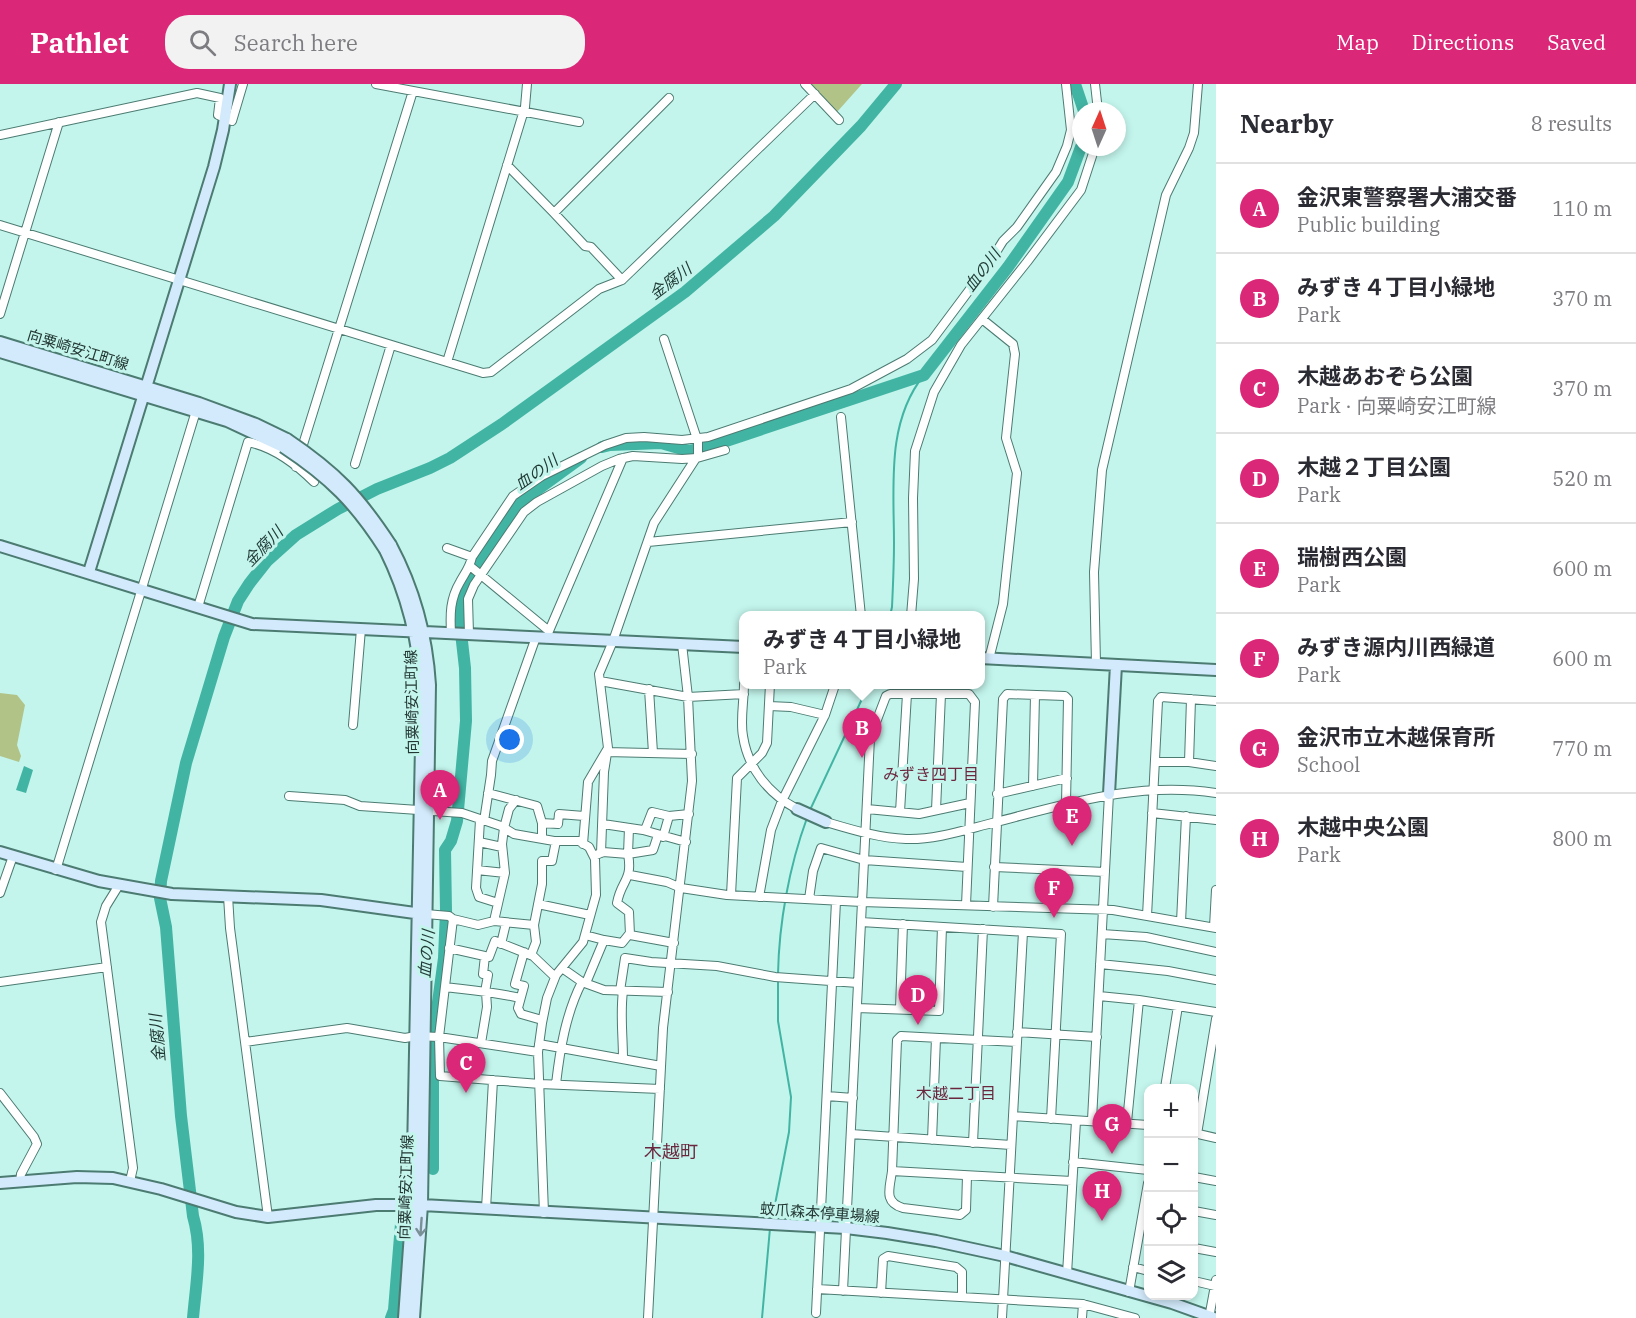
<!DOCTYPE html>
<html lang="en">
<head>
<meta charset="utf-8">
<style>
	:root { --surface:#fff; --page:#f2f2f3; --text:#2b2b33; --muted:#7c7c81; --line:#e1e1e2; --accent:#db2777 }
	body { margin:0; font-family:"IBM Plex Serif","Noto Sans JP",serif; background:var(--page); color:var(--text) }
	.controls { position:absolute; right:18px; bottom:18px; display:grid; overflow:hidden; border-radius:12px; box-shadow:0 3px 9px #0003 }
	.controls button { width:54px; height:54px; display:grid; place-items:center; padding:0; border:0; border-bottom:2px solid var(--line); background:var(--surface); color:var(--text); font:30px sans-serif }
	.compass { position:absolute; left:1072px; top:18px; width:54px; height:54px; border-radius:50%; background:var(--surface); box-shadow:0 3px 9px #0003; rotate:3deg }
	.you { position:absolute; left:510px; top:656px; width:21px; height:21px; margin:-15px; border:4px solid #fff; border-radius:50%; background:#1a73e8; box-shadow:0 0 0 9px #1a73e833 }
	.badge { display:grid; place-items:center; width:39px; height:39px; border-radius:50%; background:var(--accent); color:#fff; font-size:20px; font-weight:700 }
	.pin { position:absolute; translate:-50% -50px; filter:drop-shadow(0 2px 3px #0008) }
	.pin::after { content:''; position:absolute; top:32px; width:21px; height:18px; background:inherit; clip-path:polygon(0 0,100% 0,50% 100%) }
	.popup { position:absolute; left:739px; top:527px; width:246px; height:78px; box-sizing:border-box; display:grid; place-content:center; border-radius:12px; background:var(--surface); filter:drop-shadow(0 2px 4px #0005); font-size:20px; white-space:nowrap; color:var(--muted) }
	.popup b { font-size:22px; color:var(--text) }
	.popup::after { content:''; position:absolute; left:50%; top:100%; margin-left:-12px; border:12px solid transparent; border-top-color:var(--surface) }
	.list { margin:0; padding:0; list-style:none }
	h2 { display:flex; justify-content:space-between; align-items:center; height:78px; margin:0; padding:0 24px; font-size:26px }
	h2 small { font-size:20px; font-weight:400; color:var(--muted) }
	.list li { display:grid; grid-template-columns:39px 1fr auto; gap:18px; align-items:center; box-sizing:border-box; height:90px; padding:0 24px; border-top:2px solid var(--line) }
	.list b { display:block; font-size:22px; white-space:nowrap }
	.list p { margin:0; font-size:20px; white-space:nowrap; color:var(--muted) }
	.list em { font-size:20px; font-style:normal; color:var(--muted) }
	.icon { flex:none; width:33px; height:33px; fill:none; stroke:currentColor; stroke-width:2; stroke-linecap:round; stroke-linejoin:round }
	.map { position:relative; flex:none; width:1216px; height:1234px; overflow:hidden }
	header { display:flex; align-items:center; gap:36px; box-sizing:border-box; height:84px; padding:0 30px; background:var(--accent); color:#fff }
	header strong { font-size:28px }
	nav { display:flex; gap:33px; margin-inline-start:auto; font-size:21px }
	.search { width:420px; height:54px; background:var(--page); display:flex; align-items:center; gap:15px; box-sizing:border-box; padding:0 21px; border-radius:24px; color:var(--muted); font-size:22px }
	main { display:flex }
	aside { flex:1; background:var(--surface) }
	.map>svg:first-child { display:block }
	.green { fill:#b2c388 }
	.water { fill:#42b4a3 }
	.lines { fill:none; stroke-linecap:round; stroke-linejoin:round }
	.stream { stroke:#42b4a3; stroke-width:2 }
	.river { stroke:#42b4a3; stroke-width:12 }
	.street-casing { stroke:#4c7b72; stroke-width:10 }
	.secondary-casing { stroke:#4c7b72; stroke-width:14 }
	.street { stroke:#fff; stroke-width:8 }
	.secondary { stroke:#d2eafb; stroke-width:10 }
	.secondary-bridge-casing { stroke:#4c7b72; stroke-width:14; stroke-linecap:butt }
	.secondary-bridge { stroke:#d2eafb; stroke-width:10 }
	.oneway { stroke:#7a9097 }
	.labels { text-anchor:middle; stroke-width:6; stroke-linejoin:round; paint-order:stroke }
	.street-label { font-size:15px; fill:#233733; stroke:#c3f5ec }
	.water-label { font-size:16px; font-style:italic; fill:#1f3834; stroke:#c3f5ec }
	.neighbourhood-label { font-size:16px; fill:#6b273e; stroke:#c3f5ec }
	.quarter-label { font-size:18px; fill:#6b273e; stroke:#c3f5ec }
</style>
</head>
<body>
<header>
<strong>Pathlet</strong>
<div class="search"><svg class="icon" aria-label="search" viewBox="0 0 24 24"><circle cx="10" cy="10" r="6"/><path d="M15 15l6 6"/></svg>Search here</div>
<nav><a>Map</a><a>Directions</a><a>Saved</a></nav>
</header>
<main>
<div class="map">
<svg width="1216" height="1234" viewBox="0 0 1216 1234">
	<rect width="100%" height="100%" fill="#c3f5ec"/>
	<path class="green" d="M810 0H862L837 28Z
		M0 609 17 611 25 621 17 661 21 672 19 678 0 672Z"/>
	<path class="water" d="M24 682 33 686 26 709 16 706Z"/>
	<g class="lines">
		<path class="stream" d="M890 532 892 523C893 502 894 480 894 459 894 402 886 338 924 291
			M810 726 869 600
			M778 890C779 839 789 783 807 734
			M772 1136 789 1048 791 1013 778 937V896
			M762 1234 770 1144"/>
		<path class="river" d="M1075 0 1084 27
			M602 363 610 361 661 359 689 367 705 364 924 291 1008 183 1068 98 1081 63
			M433 1085V981L434 948 444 874 446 827 445 766 451 757 457 737 466 637 465 584 460 540V515L465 503 505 437 522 417 581 374
			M193 1234C196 1199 203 1166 193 1132L181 1032 166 843 160 814 161 797 186 679 224 553 238 517 249 500 267 477 296 451 338 425 377 405 430 384 450 374 502 340 685 208 774 132 861 42 896 0
			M391 1234 394 1226 401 1140"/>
		<g class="street-casing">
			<path id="street" d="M376 0 579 38
				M805 0 839 36
				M1095 0 1098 27
				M0 51 197 9 220 14 218 31 232 37 243 0
				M507 81 554 129 669 14
				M554 129 585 162 591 163 622 196
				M0 141 483 289 491 288 599 205 622 196 815 10
				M0 230 59 38
				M982 235 1013 260 1015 270 1006 354 1017 389 1003 520 989 575
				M447 278 525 23 527 0
				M841 333 861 532
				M355 380 391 261
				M296 383 413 7
				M648 458 852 438
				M447 464 472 473
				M470 482 549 547
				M198 523 248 358C273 363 296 380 314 398
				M911 532 914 495 913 414 915 367 934 308 961 261 1027 178 1081 106 1095 63
				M451 549C450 530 450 515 460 498 465 489 470 483 472 473L513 412 542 392 605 361 626 354 644 353 682 356 708 353 851 305 907 275 932 256 988 181 1003 157 1017 143 1056 88 1067 62 1071 46 1066 0
				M469 550 468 515 474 501 524 428 537 418 602 382 619 375 633 372 682 375 697 374 725 366
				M546 554 623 374
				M1096 580 1094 488 1102 386 1166 111 1189 64 1194 49 1198 0
				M600 597 688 613 744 610
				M744 600C744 617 740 636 743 652 748 685 769 710 797 725
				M649 605 653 669
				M769 622 791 623 825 631
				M353 641 361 545
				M606 668 692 670
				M1155 678H1189L1216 682
				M1189 678 1191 615
				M1033 702 1035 611
				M488 709 537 722 542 739V755
				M997 710 1067 694
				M289 712 345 716 360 722 462 729 501 742 514 750 554 757H579L589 763 595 775 596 811 583 858 556 891 547 914 542 939 538 968 544 1129
				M867 725 919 730 970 719
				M936 726 941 610
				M900 728 907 610
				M1152 729 1216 736
				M480 736 476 804 479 813 498 819
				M484 737 491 691 492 677 536 553
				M826 738C853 746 879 754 906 755 937 756 967 745 996 738 1070 719 1139 697 1216 709
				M542 739 558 740 559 730 584 732
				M603 740 643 746 686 758
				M629 744 628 770 653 766 658 751
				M645 746 652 728 669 732 689 730
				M663 753 669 732
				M479 758 502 763
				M583 760 588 698 608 664 599 590 613 557 654 439 698 371V358L664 255
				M601 769 604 688 607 669
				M594 772 603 768 628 770C633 797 621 796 617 819L629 828 630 851 674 859
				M994 783 1105 788
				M56 786 196 327
				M477 786 505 789
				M630 791 667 798 681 804 727 811 862 818 1113 826 1216 844
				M119 801 106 822 101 838 133 1084 130 1097
				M0 809 13 772
				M731 811 737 694 762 669 767 659 770 600
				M228 812 230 844 268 1133
				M759 813 771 746 782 717 825 631 834 604V600
				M809 815 813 787 821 764 864 776 967 783
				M538 820 590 831
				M993 823 1003 615 1007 610 1065 612 1068 615 1066 720
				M426 830 449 832 453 835 439 953 440 992 540 1000 660 1005
				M1147 832 1158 617 1161 613 1216 617
				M453 835 478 841 494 837 505 789 502 760 504 744 509 725 516 716
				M494 837 534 841 542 800V777H552L556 757
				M861 838 1061 850 1051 1035
				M1181 838 1186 732
				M1214 843 1216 806
				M1102 850 1146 853 1216 868
				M585 851 604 856 586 899
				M604 856 622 859 630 849
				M501 860 506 839
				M449 864 489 873 495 857 533 872 555 893
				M524 868 515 900 524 902 518 924 521 930 542 936
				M531 871 536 858 534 841
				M1100 880 1168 887 1216 896
				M562 884 582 898 604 906 668 908
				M0 898 107 883
				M445 903C470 906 495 908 520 914
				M620 907 625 874 651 878 717 882 775 893 858 899
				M623 907C620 930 623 952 623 975
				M485 908 488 891 483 890 485 872
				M1099 912 1139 916 1216 928
				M857 924 939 927 942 843
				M900 925 903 840
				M1017 948 1097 953
				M245 958 347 944 405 954 416 952 439 953 538 968
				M1017 958 901 952 897 956 892 1087 1072 1097
				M481 959 487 923 486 908
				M539 960 661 982
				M556 1000C560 965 566 929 582 898
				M1165 1004 1178 922
				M0 1009 34 1053 37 1060 21 1090 20 1098
				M827 1012 853 1014
				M1013 1032 1148 1041
				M1092 1036 1109 710
				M1127 1038 1139 916
				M1194 1049 1216 1054
				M851 1050 1011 1061
				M1197 1050 1216 935
				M932 1056 936 954
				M973 1059 983 845
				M1073 1078 1148 1086
				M892 1087C890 1104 883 1118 903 1124L960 1131 966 1126 967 1092
				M1194 1093 1216 1097
				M486 1125 493 996
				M1194 1127 1216 1131
				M1194 1164 1216 1168
				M1133 1183 1148 1187
				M1067 1190 1076 1037
				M1194 1197 1215 1202
				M817 1205 1083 1220 1135 1234
				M843 1207 870 654 886 612 890 610H969L975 618 966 821
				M1129 1208 1148 1099
				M881 1209 883 1175 888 1172 956 1183 962 1188V1213
				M816 1229 836 817
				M648 1234 663 944 692 697 688 613 682 560
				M1002 1234 1023 848
				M1082 1234 1083 1220
				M1209 1234 1216 1196"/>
		</g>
		<g class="secondary-casing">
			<path id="secondary" d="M0 258 199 319 256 340 287 355
				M0 268 227 337 283 363
				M391 461C415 506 427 551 430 601L422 1121 414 1234
				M0 462 252 540 744 563
				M385 466C408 512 419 559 422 610L412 1121 404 1234
				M89 488 214 83 223 46 230 0
				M980 574 1216 586
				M1109 710 1116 581
				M797 725 826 738
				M0 768 99 797 172 810 321 816 422 830
				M0 1099 77 1093 113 1094 161 1105 236 1128 268 1133 376 1121H422L846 1144 887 1149 936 1157 1005 1172 1172 1219 1214 1234"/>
		</g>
		<use href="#street" class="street"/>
		<use href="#secondary" class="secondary"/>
		<g class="secondary-bridge-casing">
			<path id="secondary-bridge" d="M287 355C336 388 359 412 391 461
				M283 363C330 394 355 419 385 466"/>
		</g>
		<use href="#secondary-bridge" class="secondary-bridge"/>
	</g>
	<defs><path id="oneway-shaft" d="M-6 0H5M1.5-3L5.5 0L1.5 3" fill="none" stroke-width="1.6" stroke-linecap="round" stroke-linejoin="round" transform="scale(1.5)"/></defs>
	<use class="oneway" href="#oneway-shaft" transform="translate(421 1143) rotate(94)"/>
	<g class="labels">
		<g class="street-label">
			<text transform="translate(78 266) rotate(17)" y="5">向粟崎安江町線</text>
			<text transform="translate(412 618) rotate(-91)" y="5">向粟崎安江町線</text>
			<text transform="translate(406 1103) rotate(-88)" y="5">向粟崎安江町線</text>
			<text transform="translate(820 1129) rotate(4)" y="5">蚊爪森本停車場線</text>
		</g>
		<g class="water-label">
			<text transform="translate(982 186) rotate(-53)" y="6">血の川</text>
			<text transform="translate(670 197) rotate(-37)" y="6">金腐川</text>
			<text transform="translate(536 388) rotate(-35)" y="6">血の川</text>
			<text transform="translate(263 462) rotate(-46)" y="6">金腐川</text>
			<text transform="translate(426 870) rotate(-85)" y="6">血の川</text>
			<text transform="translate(157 954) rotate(-95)" y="6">金腐川</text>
		</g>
		<g class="neighbourhood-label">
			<text x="931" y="696">みずき四丁目</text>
			<text x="956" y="1015">木越二丁目</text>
		</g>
		<g class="quarter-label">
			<text x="671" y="1074">木越町</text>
		</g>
	</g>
</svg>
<div class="controls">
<button>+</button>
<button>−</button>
<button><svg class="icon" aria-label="locate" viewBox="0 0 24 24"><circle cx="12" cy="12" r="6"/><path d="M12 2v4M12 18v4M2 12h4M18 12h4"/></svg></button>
<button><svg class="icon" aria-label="layers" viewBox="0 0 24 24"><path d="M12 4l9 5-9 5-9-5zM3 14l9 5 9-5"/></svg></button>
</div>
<svg class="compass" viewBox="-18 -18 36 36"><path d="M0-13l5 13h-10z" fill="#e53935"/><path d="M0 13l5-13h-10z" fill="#7c7c81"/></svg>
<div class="you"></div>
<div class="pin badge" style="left:440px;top:736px">A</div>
<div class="pin badge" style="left:862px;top:674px">B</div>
<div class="popup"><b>みずき４丁目小緑地</b>Park</div>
<div class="pin badge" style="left:466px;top:1009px">C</div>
<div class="pin badge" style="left:918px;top:941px">D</div>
<div class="pin badge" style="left:1072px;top:762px">E</div>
<div class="pin badge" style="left:1054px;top:834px">F</div>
<div class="pin badge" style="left:1112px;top:1070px">G</div>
<div class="pin badge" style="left:1102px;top:1137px">H</div>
</div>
<aside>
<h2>Nearby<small>8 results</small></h2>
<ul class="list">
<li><span class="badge">A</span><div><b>金沢東警察署大浦交番</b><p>Public building</p></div><em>110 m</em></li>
<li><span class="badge">B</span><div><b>みずき４丁目小緑地</b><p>Park</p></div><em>370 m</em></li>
<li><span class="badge">C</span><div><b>木越あおぞら公園</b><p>Park · 向粟崎安江町線</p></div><em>370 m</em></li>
<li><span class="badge">D</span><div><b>木越２丁目公園</b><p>Park</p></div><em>520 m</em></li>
<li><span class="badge">E</span><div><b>瑞樹西公園</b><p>Park</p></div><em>600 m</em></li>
<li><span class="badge">F</span><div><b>みずき源内川西緑道</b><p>Park</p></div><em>600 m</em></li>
<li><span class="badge">G</span><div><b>金沢市立木越保育所</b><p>School</p></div><em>770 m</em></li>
<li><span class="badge">H</span><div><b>木越中央公園</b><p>Park</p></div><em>800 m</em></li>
</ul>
</aside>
</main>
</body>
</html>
